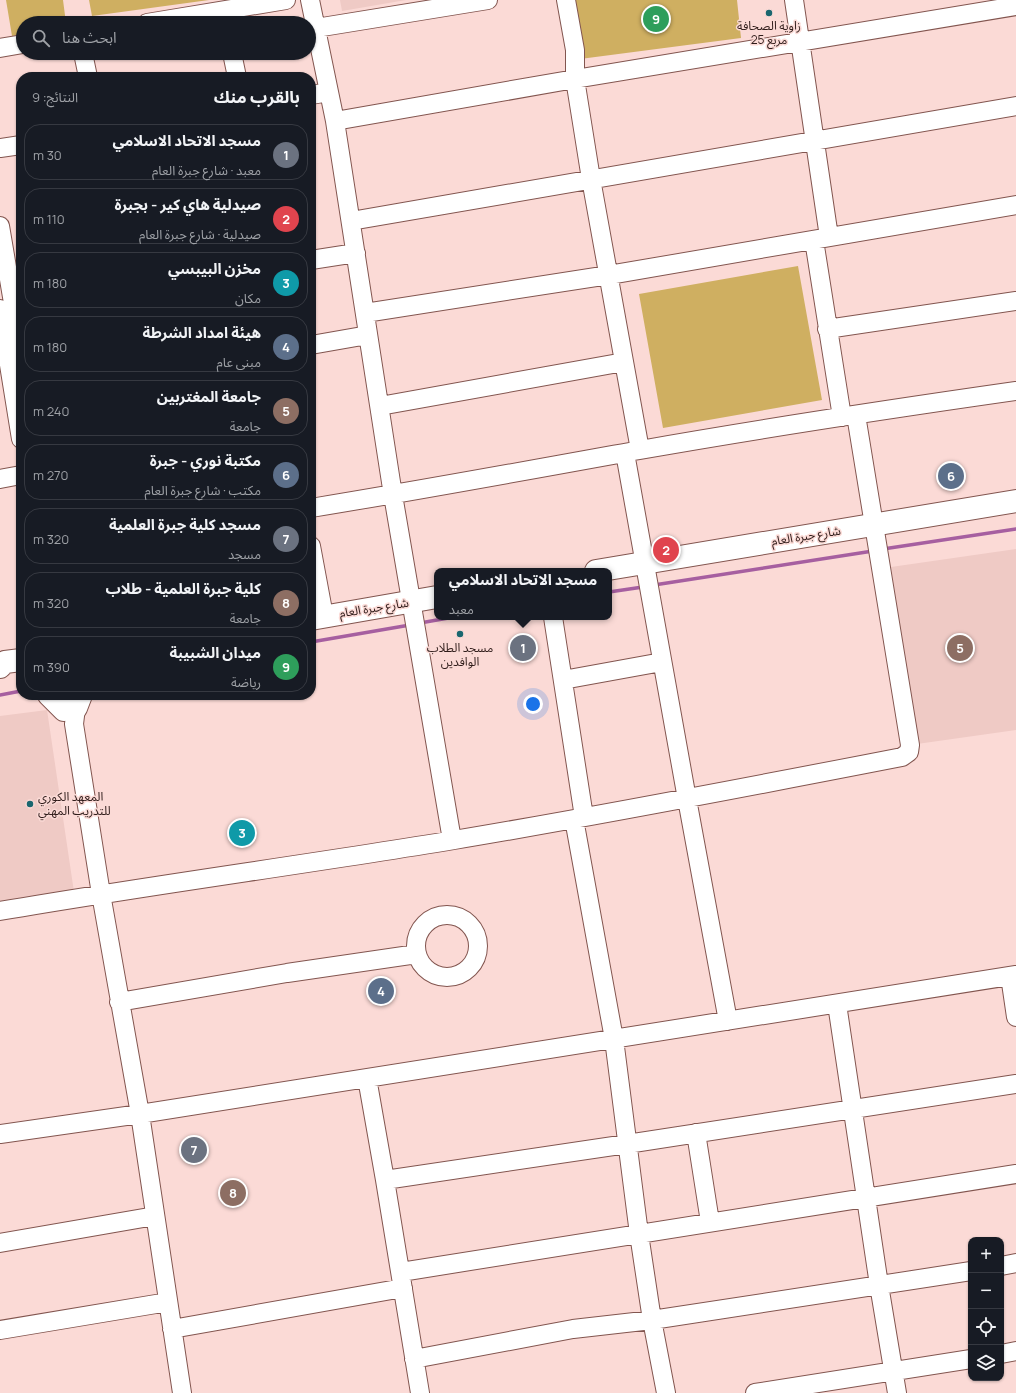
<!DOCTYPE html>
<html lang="ar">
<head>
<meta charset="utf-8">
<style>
	:root { --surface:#171b24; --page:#20242c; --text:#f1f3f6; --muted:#9ea1a6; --line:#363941; --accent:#d93025 }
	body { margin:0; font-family:Manrope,"Noto Sans Arabic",sans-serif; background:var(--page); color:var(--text); direction:rtl }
	.controls { position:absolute; right:12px; bottom:12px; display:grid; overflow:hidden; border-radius:8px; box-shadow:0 1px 3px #0004 }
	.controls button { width:36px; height:36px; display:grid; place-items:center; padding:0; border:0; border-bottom:1px solid var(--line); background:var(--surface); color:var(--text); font:20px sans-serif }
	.you { position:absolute; left:533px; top:704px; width:14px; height:14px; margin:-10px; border:3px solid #fff; border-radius:50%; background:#1a73e8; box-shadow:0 0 0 6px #1a73e833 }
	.badge { display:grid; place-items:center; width:26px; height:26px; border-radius:50%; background:var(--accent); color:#fff; font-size:13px; font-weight:700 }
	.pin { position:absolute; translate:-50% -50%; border:2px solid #fff; box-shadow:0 1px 4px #0006 }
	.popup { position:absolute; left:434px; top:568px; width:178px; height:52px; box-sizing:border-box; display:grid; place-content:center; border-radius:8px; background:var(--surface); filter:drop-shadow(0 1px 3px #0005); font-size:13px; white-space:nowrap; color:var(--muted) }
	.popup b { font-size:15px; color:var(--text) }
	.popup::after { content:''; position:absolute; left:50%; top:100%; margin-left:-8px; border:8px solid transparent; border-top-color:var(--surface) }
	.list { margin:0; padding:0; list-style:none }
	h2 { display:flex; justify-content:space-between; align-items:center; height:52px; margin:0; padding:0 16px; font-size:17px }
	h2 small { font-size:13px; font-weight:400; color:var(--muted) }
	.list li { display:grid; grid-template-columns:26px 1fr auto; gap:12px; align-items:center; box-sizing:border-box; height:56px; margin:0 8px 8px; padding:0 8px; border:1px solid var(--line); border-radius:16px }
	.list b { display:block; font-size:15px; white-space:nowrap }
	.list p { margin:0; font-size:13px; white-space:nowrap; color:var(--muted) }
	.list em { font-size:13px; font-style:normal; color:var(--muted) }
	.icon { flex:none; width:22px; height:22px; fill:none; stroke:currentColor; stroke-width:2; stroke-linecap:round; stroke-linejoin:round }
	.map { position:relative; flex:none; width:1016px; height:1393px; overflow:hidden; direction:ltr }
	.search { position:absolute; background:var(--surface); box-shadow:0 1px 3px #0004; left:16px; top:16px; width:300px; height:44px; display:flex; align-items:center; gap:10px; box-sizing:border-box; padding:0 14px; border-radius:22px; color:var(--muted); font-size:15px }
	.panel { position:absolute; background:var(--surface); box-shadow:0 1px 3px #0004; left:16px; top:72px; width:300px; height:628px; border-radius:16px; direction:rtl }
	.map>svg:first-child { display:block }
	.built { fill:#efcac5 }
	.green { fill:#cfaf61 }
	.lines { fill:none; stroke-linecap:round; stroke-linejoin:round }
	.stream { stroke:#a65fa0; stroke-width:3.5 }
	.minor-casing { stroke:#82554f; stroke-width:20 }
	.major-casing { stroke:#82554f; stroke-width:24 }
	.minor { stroke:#fff; stroke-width:18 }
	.major { stroke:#fff; stroke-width:22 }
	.poi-dot { fill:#1a666f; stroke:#fbdad6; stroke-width:1.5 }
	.labels { text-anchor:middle; stroke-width:3; stroke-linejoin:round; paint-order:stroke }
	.poi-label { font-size:12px; fill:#2f1c1a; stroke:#fbdad6 }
	.street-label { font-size:12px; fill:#2f1c1a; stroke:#fbdad6 }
</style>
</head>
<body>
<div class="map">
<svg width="1016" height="1393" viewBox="0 0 1016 1393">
	<rect width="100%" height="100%" fill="#fbdad6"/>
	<path class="built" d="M340 0H406L342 11Z
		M1016 549V730L917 744 891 567Z
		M47 710 74 892 0 903V716Z"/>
	<path class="green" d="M6 0H63L66 23H23V34L12 36Z
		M89 0H209L92 16Z
		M570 0H737L741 38 580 59Z
		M798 266 822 400 663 428 639 294Z"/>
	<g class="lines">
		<path class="stream" d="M883 549 1016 529
			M654 585 873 551
			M609 592 643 587
			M420 623 454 617
			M311 642 410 625
			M0 695 21 691"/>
		<g class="minor-casing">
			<path id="minor" d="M310 0 335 121 393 495 452 840
				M566 0 575 50V79L591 179 640 450
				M794 0 829 237
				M147 23 286 0
				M316 28 488 0
				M0 48 23 44
				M83 53 88 77
				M232 53 237 77
				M311 95 329 92
				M335 121 575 79 1016 6
				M0 148 21 145
				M351 221 1016 106
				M0 226 21 350
				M814 240 842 417
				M311 260 356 253
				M0 309 21 439
				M365 313 609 275 1016 205
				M827 329 1016 301
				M311 345 368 335
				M380 406 624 362
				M625 453 687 799 728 1021
				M0 479 21 475
				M311 508C421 490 530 470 640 450 765 428 890 409 1016 391
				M311 546 324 616
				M553 617 584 817
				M563 680 662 662
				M75 695 76 708 74 724 101 894 140 1114 182 1393
				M574 819 614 1039 639 1234 652 1320 666 1393
				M0 911C151 885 303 865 454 840 604 815 753 786 902 757L909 752 910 745 856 415
				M416 946a31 31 0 1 1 62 0a31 31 0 1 1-62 0Z
				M1010 976 1016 1017
				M119 1002 287 973 417 954
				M837 1004 879 1285 897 1393
				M367 1078 385 1180 420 1393
				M696 1133 710 1222
				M0 1134 140 1114 1016 975
				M385 1180 627 1144 1016 1084
				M0 1243 155 1216
				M1001 1266 1016 1263
				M401 1272 1016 1174
				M172 1329 403 1288
				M0 1330 168 1302
				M1001 1354 1016 1351
				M414 1359 573 1329 652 1320 971 1271
				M755 1393 971 1359"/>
		</g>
		<g class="major-casing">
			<path id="major" d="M596 571 1016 501
				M311 619 437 597
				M0 667 5 662 21 660
				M49 695 64 710
				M76 708 81 695"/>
		</g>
		<use href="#minor" class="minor"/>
		<use href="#major" class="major"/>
	</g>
	<g class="poi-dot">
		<circle cx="769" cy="13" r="4"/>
		<circle cx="460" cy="634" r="4"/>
		<circle cx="30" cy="804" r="4"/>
	</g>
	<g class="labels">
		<g class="poi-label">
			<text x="769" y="30">زاوية الصحافة<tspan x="769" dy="14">مربع 25</tspan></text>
			<text x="460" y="652">مسجد الطلاب<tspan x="460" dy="14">الوافدين</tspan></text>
			<text x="38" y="801" text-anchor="start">المعهد الكوري<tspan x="38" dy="14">للتدريب المهني</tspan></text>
		</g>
		<g class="street-label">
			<text transform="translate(806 536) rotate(-9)" y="4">شارع جبرة العام</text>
			<text transform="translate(374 608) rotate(-9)" y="4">شارع جبرة العام</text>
		</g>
	</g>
</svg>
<div class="controls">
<button>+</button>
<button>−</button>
<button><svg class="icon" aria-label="locate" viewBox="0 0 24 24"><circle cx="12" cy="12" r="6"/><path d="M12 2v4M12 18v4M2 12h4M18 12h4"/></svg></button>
<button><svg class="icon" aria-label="layers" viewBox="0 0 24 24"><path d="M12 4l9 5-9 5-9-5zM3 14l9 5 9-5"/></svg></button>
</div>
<div class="you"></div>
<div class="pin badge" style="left:523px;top:648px;background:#6b7280">1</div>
<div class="popup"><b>مسجد الاتحاد الاسلامي</b>معبد</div>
<div class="pin badge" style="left:666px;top:550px;background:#e0444e">2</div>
<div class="pin badge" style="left:242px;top:833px;background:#0f9aa8">3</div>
<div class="pin badge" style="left:381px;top:991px;background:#5c6f8a">4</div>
<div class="pin badge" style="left:960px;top:648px;background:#8d6e63">5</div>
<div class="pin badge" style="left:951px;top:476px;background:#5c6f8a">6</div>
<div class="pin badge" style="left:194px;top:1150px;background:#6b7280">7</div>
<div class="pin badge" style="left:233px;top:1193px;background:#8d6e63">8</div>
<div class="pin badge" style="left:656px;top:19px;background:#2e9e5b">9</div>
<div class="search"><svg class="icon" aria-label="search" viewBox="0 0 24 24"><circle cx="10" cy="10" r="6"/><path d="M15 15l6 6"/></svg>ابحث هنا</div>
<section class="panel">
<h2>بالقرب منك<small>النتائج: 9</small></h2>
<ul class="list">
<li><span class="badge" style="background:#6b7280">1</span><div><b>مسجد الاتحاد الاسلامي</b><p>معبد · شارع جبرة العام</p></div><em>30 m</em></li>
<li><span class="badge" style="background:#e0444e">2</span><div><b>صيدلية هاي كير - بجبرة</b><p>صيدلية · شارع جبرة العام</p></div><em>110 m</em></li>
<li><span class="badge" style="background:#0f9aa8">3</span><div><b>مخزن البيبسي</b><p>مكان</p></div><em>180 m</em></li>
<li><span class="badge" style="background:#5c6f8a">4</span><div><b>هيئة امداد الشرطة</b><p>مبنى عام</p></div><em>180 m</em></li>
<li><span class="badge" style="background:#8d6e63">5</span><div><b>جامعة المغتربين</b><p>جامعة</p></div><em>240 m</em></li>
<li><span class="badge" style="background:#5c6f8a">6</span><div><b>مكتبة نوري - جبرة</b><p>مكتب · شارع جبرة العام</p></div><em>270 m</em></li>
<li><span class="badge" style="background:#6b7280">7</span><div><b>مسجد كلية جبرة العلمية</b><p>مسجد</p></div><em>320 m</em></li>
<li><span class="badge" style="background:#8d6e63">8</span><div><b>كلية جبرة العلمية - طلاب</b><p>جامعة</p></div><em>320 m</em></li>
<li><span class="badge" style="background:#2e9e5b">9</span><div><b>ميدان الشبيبة</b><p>رياضة</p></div><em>390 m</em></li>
</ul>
</section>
</div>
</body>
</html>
